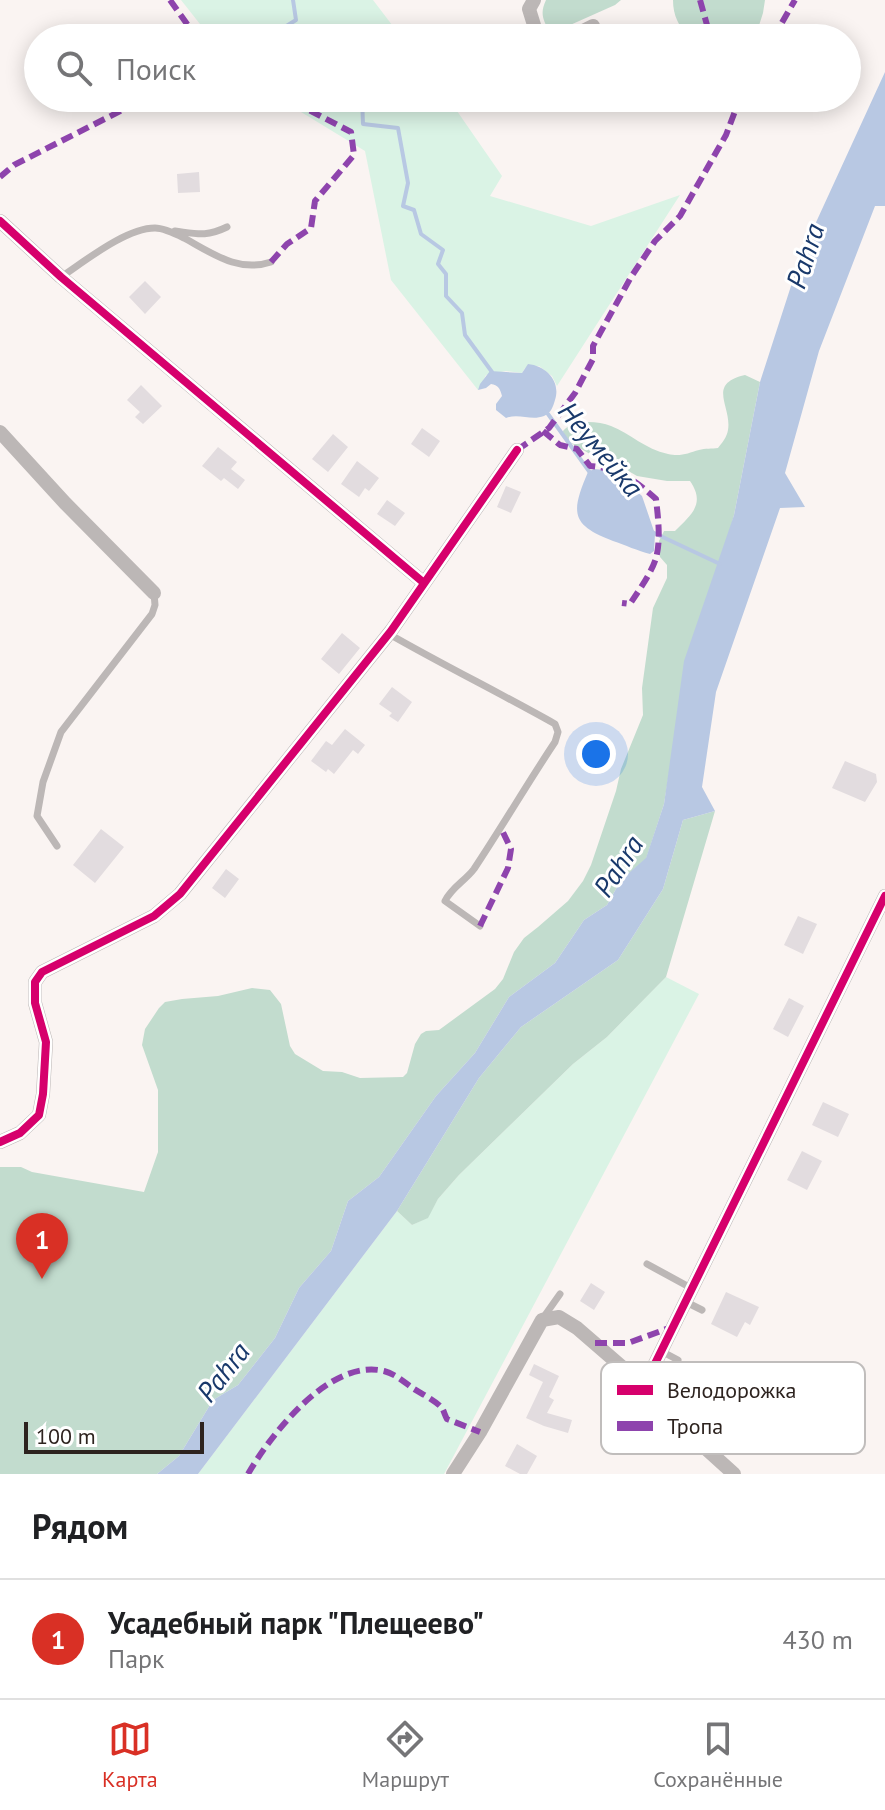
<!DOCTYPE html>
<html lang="ru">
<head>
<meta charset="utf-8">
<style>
	:root { --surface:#fff; --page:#f6f6f6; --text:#202124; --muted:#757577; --line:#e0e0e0; --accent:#d93025 }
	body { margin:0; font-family:"PT Sans",sans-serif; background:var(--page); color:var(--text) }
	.scale { position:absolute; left:24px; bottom:20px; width:180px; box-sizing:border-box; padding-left:8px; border:4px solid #2d231f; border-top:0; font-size:22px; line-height:28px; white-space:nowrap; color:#2d231f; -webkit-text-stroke:6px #fff; paint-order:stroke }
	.you { position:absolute; left:596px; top:754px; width:28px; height:28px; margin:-20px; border:6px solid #fff; border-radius:50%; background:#1a73e8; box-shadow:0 0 0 12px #1a73e833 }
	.badge { display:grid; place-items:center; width:52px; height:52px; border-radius:50%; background:var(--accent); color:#fff; font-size:26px; font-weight:700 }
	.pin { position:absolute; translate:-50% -66px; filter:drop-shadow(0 2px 4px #0008) }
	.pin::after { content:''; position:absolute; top:42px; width:28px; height:24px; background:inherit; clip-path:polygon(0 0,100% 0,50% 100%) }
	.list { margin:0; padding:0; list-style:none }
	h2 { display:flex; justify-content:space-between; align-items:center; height:104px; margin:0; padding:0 32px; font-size:34px }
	h2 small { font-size:26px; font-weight:400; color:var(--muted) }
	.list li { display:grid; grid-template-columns:52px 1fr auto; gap:24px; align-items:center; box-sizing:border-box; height:120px; padding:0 32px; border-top:2px solid var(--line) }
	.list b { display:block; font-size:30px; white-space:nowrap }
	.list p { margin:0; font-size:26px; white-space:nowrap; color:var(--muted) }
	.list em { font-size:26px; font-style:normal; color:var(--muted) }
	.icon { flex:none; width:44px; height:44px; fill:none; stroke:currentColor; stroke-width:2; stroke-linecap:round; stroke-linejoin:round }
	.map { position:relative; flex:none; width:885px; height:1474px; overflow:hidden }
	.search { position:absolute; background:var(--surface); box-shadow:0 4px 20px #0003; left:24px; right:24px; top:24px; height:88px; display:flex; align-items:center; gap:20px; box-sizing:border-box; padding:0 28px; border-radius:44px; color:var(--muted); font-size:30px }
	.sheet { height:224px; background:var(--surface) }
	nav { display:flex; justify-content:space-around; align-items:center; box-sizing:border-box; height:112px; border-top:2px solid var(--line); background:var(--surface); font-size:22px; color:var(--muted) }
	nav a { display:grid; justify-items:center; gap:4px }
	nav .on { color:var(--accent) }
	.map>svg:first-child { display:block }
	.green { fill:#daf3e5 }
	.forest { fill:#c2dcce }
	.water { fill:#b8c8e3 }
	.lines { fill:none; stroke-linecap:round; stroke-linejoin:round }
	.stream { stroke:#b8c8e3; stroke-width:4 }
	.building { fill:#e2dcdf }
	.service { stroke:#bcb7b6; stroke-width:7 }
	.minor { stroke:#bcb7b6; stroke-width:14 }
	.quiet { stroke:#8e44ad; stroke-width:6; stroke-dasharray:12 6; stroke-linecap:butt }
	.cycleway-casing { stroke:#fff; stroke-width:13 }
	.cycleway { stroke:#d6006c; stroke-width:8 }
	.labels { text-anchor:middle; stroke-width:6; stroke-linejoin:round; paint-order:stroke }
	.water-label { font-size:28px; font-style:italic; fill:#19396b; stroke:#fff }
	.key { fill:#fff; stroke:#c0bdbc; stroke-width:2 }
	.key-label { font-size:22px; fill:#2d231f }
</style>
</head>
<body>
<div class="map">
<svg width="885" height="1474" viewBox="0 0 885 1474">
	<rect width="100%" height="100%" fill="#faf4f2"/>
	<path class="green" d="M181 0H373L402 38H211Z
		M278 98H448L502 176 490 196 591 226 680 195 557 386 552 376 539 366 525 368 522 373 506 371 486 375 478 390 391 280 365 151Z
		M666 977 699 994 444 1474H198L397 1211 412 1225 427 1218 438 1199 459 1175 573 1064 607 1037Z"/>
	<path class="forest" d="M546 0H621L615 5 550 34C544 20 539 15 546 0Z
		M673 0H765L763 13 755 38H689C679 26 673 16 673 0Z
		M745 375 760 382 734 515 674 742 664 804 646 859 621 880 607 905 584 920 555 963 509 997 475 1053 436 1096 379 1177 348 1201 331 1251 299 1288 275 1338 238 1385 213 1400 179 1456 157 1474H0V1167H21L32 1172 144 1192 158 1152V1090L142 1045 145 1029 159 1008 165 1002 182 999 218 996 252 988 270 990 281 1004 290 1046 295 1054 323 1071 342 1072 360 1078 403 1077 407 1073 415 1044 421 1034 426 1031 439 1030 495 989 503 979 514 952 524 938 538 927 568 901 583 881 591 865 616 791 621 769 643 715 642 688 653 608 667 578V565L660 557 659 541 664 531H675C691 515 706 504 690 481H667L637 476 611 461 590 454 564 439 563 431C573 419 597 421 611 426 631 434 645 449 668 454 681 457 688 453 699 450 705 448 712 449 718 448 722 443 727 437 728 430 732 406 706 384 745 375Z
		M715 811 666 977 607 1037 573 1064 459 1175 438 1199 428 1218 412 1225 397 1211 479 1078 521 1027 618 960 663 889 683 820Z"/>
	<path class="water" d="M885 72V206H875L819 351 785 473 805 507 780 508 716 692 702 787 715 811 683 820 663 889 618 960 521 1027 479 1078 397 1211 198 1474H157L179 1456 213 1400 238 1385 275 1338 299 1288 331 1251 348 1201 379 1177 436 1096 475 1053 509 997 555 963 584 920 607 905 621 880 646 858 664 804 684 661 734 515 760 382 801 255Z
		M528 364C547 366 561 382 555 400 553 407 551 413 544 416 531 421 519 413 506 418L496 410V404L502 396C500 388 498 385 491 384L486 388 478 390 480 384 490 371 522 373Z
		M594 469 605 470 621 477 642 496 655 534 654 551 650 554C638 551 625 545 613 541 570 525 571 512 588 472Z"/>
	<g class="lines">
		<path class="stream" d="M275 38 272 35 296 20 293 0
			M362 98 363 124 398 128 408 183 403 206 414 210 421 234 443 250 438 264 446 274V296L462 313 465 335 492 372
			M544 411 548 414 591 474
			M652 532 720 564"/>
	</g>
	<path class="building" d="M199 172 200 192 178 193 177 174Z
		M145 281 161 297 145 314 129 297Z
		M141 385 162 406 143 424 135 417 140 412 127 400Z
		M422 428 440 441 429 457 411 444Z
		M333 434 348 447 328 472 312 459Z
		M218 447 237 462 231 469 245 480 238 489 224 478 221 481 202 466Z
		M357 461 379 478 369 491 365 488 359 497 341 484Z
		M506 486 521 492 511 513 497 507Z
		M387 500 405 513 395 526 377 514Z
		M342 633 360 648 339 674 321 659Z
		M392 687 412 702 398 722 389 716 392 713 379 704Z
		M345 729 365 745 358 754 353 750 334 774 328 769 326 772 311 761 326 741 332 745Z
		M845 761 876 774 877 782 865 802 832 788Z
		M101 829 124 847 95 883 73 865Z
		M226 869 239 879 225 898 212 888Z
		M798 916 817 924 803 954 784 945Z
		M789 998 804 1006 788 1037 773 1029Z
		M823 1102 849 1114 838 1137 812 1125Z
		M802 1151 822 1161 807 1190 787 1180Z
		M591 1283 605 1292 594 1310 580 1301Z
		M726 1292 759 1307 750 1325 745 1322 737 1337 711 1324Z
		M534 1364 559 1376 549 1397 554 1400 547 1413 572 1420 568 1433 544 1426 526 1418 543 1382 529 1375Z
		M517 1444 537 1456 527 1474H520L505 1466Z"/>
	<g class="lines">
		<path class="service" d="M175 231C198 234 206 237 227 227
			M61 277C85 261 126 228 155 228 164 228 176 234 184 238 212 253 238 273 271 262
			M389 634C443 665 500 693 555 724L558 732 555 742C527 784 502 827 474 869 465 881 452 887 445 901L480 926
			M57 846 37 816 43 782 61 732 152 614 155 605 154 593
			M647 1264 691 1288
			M686 1302 702 1310
			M543 1318 560 1294
			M661 1351 678 1360"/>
		<path class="minor" d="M534 0 529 9 538 38
			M569 38 593 26
			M0 221 61 277 424 583
			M0 432 65 503 154 593
			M0 1142 20 1133 39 1115 43 1094 46 1042 35 1003V982L42 972 154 916 180 894 391 631 517 450
			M644 1386 885 896
			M453 1474 480 1432 542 1320 559 1317 577 1328 644 1386 649 1397 734 1474"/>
		<path class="quiet" d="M170 0 197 38
			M700 0 707 25 717 38
			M773 38 795 0
			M0 177 14 165 146 98
			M271 262 287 244 311 228 315 201 354 155 351 132 286 98
			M543 431 560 445 577 449 590 466C618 468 635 480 656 499 658 517 661 540 656 558 651 574 639 590 630 604L622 603
			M517 450 549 428 575 393 593 359V346L631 277 655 241 680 216 726 135 740 98
			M480 926 508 868 511 849 501 828
			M595 1343H628L672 1327
			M248 1474C271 1434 330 1358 384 1371 395 1374 403 1381 411 1387 420 1393 435 1400 442 1408 444 1411 445 1416 447 1419L480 1432"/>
		<g class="cycleway-casing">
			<path id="cycleway" d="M0 221 61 277 424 583
				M0 1142 20 1133 39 1115 43 1094 46 1042 35 1003V982L42 972 154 916 180 894 391 631 517 450
				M644 1386 885 896"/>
		</g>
		<use href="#cycleway" class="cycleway"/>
	</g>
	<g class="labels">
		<g class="water-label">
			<text transform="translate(805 256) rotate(-72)" y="10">Pahra</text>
			<text transform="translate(601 449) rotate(50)" y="10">Неумейка</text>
			<text transform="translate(618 866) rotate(-57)" y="10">Pahra</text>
			<text transform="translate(223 1372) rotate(-52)" y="10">Pahra</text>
		</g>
	</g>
	<rect x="601" y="1362" width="264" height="92" rx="12" class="key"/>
	<rect x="617" y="1385" width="36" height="10" fill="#d6006c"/>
	<rect x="617" y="1421" width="36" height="10" fill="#8e44ad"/>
	<g class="key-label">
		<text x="667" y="1398">Велодорожка</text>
		<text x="667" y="1434">Тропа</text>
	</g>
</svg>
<div class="scale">100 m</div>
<div class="you"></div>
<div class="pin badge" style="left:42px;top:1279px">1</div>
<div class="search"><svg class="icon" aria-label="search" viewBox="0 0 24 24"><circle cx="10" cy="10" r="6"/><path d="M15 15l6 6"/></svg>Поиск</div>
</div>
<section class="sheet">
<h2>Рядом<small></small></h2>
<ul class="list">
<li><span class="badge">1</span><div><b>Усадебный парк &quot;Плещеево&quot;</b><p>Парк</p></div><em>430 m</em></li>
</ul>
</section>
<nav>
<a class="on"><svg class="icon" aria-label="map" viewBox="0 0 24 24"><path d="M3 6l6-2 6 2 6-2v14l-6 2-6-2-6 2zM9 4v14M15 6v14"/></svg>Карта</a>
<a><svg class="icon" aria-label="directions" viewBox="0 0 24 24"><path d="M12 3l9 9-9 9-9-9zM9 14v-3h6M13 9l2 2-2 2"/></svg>Маршрут</a>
<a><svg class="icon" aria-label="saved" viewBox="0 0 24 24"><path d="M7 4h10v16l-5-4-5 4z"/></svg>Сохранённые</a>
</nav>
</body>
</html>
